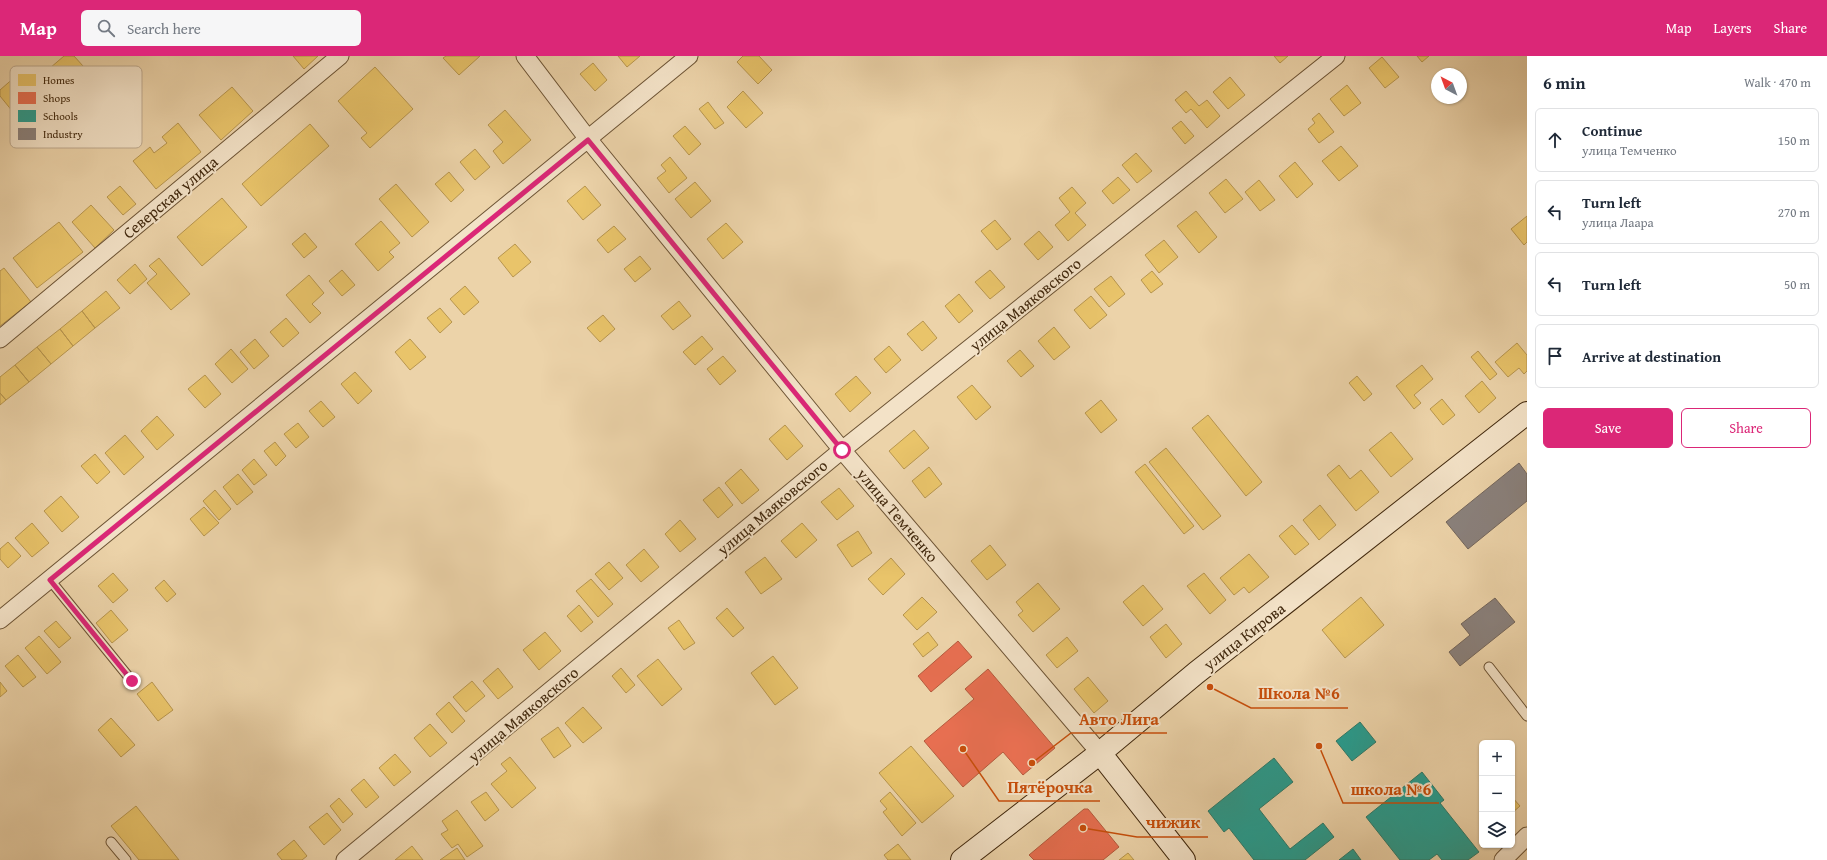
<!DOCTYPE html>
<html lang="en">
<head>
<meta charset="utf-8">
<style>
	:root { --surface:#fff; --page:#f6f6f7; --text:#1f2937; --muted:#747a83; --line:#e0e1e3; --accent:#db2777 }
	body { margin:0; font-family:"Gentium Book Plus",serif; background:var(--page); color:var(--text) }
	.controls { position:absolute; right:12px; bottom:12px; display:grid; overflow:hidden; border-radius:6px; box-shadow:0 1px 3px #0004 }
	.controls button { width:36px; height:36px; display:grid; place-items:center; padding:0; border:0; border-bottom:1px solid var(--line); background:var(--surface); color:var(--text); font:20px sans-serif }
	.compass { position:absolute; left:1431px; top:12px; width:36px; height:36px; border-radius:50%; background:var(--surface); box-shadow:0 1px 3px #0004; rotate:319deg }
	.stop { position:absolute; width:12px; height:12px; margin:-9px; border:3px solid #db2777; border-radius:50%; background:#fff }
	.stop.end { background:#db2777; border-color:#fff; box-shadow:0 1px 4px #0008 }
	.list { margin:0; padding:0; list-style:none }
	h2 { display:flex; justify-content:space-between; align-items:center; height:52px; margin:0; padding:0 16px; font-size:17px }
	h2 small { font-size:13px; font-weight:400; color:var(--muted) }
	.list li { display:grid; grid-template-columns:26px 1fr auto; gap:12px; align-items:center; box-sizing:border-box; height:64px; margin:0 8px 8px; padding:0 8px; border:1px solid var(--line); border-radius:6px }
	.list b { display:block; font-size:15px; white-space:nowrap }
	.list p { margin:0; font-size:13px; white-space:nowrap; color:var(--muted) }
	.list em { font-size:13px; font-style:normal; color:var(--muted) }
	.actions { display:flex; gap:8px; padding:12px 16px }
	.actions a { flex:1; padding:9px 0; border:1px solid var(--accent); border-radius:6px; text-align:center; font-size:14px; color:var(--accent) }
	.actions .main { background:var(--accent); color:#fff }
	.icon { flex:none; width:22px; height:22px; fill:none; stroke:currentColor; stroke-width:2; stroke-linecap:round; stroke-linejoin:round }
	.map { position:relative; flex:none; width:1527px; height:804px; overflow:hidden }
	header { display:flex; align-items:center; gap:24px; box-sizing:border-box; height:56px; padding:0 20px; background:var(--accent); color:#fff }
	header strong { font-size:19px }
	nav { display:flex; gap:22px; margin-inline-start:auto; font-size:14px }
	.search { width:280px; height:36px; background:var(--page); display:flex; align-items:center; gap:10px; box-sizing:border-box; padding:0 14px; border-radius:6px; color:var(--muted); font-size:15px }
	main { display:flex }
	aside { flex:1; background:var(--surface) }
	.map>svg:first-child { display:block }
	.homes { fill:#e9c46a; stroke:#b7954e }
	.shops { fill:#e76f51; stroke:#b55a3d }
	.schools { fill:#2a9d8f; stroke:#317a68 }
	.industry { fill:#8a817c; stroke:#74665b }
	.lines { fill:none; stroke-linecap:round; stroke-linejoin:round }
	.service-casing { stroke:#6c5334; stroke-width:11 }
	.minor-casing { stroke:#6c5334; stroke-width:19 }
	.secondary-casing { stroke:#41280d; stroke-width:24 }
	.service { stroke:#f3e2c7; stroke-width:9 }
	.minor { stroke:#f3e2c7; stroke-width:17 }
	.secondary { stroke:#f3e2c7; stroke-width:22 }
	.route { stroke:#db2777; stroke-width:5 }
	.labels { text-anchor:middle; stroke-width:4; stroke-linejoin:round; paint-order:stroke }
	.street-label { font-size:16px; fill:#41280d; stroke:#f3e2c7 }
	.key { fill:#f3e2c7; stroke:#beaa8f; stroke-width:1 }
	.key-label { font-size:11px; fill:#41280d }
	.leader { fill:none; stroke:#c74f0c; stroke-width:1.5 }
	.callout-dot { fill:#c74f0c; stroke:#f3e2c7; stroke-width:1.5 }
	.callout-label { font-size:17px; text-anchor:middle; font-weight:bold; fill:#c74f0c; stroke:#f3e2c7; stroke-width:4; stroke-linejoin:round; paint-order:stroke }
</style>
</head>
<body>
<header>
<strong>Map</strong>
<div class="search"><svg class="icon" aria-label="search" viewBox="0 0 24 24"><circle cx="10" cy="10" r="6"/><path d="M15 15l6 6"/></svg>Search here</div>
<nav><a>Map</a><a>Layers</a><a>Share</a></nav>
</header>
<main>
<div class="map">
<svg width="1527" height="804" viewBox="0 0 1527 804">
	<rect width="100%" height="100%" fill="#ecd3a9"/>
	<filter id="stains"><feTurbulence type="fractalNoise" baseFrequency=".005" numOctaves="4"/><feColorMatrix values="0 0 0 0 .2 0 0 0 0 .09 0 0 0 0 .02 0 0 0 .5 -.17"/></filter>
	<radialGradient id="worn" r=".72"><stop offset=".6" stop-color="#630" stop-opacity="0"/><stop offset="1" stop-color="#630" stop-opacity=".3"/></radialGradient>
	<path class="homes" d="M64 0H74L83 10 63 27 50 12Z
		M293 0H318L304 13Z
		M446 0H480L459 19 443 2Z
		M618 0H640L627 11Z
		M743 0H759L772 14 758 28 737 6Z
		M1274 0H1288L1280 7Z
		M1417 0H1429L1422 6Z
		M1382 1 1399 21 1385 32 1369 12Z
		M593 7 607 24 595 35 580 18Z
		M375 11 413 53 370 92 361 82 367 77 338 45Z
		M16 20 32 39 13 56 0 40V34Z
		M1230 21 1245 39 1228 53 1213 36Z
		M1347 29 1361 47 1344 60 1330 43Z
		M232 31 253 55 221 84 199 59Z
		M743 35 763 57 746 72 727 51Z
		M1186 35 1199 50 1207 44 1220 60 1207 72 1191 53 1186 57 1175 44Z
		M708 46 724 67 715 73 699 53Z
		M505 54 531 84 503 108 493 95 503 86 488 69Z
		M1319 57 1334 76 1319 87 1308 73 1315 67 1312 63Z
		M1181 65 1194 80 1185 88 1172 72Z
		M178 67 201 96 156 133 133 105 150 91 154 97 167 87 162 81Z
		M310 68 329 90 261 150 242 128Z
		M685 70 701 88 689 99 673 80Z
		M1341 90 1358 110 1339 125 1322 105Z
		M475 93 490 111 475 124 460 106Z
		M1136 97 1152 115 1137 127 1122 109Z
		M670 101 687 122 669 137 657 122 666 115 661 109Z
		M1295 106 1313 128 1297 142 1279 120Z
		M449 116 464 134 451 146 435 128Z
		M1118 121 1130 134 1113 148 1102 135Z
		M1226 123 1243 143 1225 157 1209 137Z
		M1259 124 1275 144 1260 155 1245 136Z
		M695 126 711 145 691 162 675 143Z
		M396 128 429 166 412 181 379 143Z
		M120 130 136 148 123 159 107 141Z
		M585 130 601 149 583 164 567 145Z
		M1072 131 1086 147 1075 157 1086 169 1068 185 1055 169 1070 156 1059 142Z
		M222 142 247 171 202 210 177 181Z
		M91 149 114 174 95 192 72 166Z
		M1196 155 1217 181 1199 197 1177 170Z
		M1527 160V186L1524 189 1511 173Z
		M995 164 1011 183 997 194 981 175Z
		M381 165 400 187 389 196 394 201 378 215 355 188Z
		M59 166 83 196 37 232 13 202Z
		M726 167 743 186 723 203 707 183Z
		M614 170 626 183 608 197 597 184Z
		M1039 175 1053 191 1038 204 1024 188Z
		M305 177 317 191 304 202 292 188Z
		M1164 184 1178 201 1159 217 1145 199Z
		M515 188 531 206 513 221 498 202Z
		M640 200 651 213 635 226 624 213Z
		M159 202 190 238 171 254 147 227 157 218 149 210Z
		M135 208 147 223 130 238 117 224Z
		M4 212 31 246 0 270V215Z
		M342 214 355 229 342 240 329 225Z
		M990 214 1005 231 990 243 975 226Z
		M1152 215 1163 228 1151 237 1141 224Z
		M309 219 324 237 312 248 321 257 310 267 286 239Z
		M1111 220 1125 238 1109 251 1094 233Z
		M465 230 479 246 464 259 450 243Z
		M106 235 120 252 95 272 82 255Z
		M959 238 973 255 959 267 945 250Z
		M1091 240 1107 259 1090 273 1074 254Z
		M679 245 691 260 673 274 661 260Z
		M440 252 452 266 440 277 427 262Z
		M82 255 95 272 73 290 60 273Z
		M603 259 615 273 600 286 587 272Z
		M286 262 299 277 283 291 270 276Z
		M923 265 937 282 922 295 907 278Z
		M1054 271 1070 291 1054 304 1038 285Z
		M60 273 73 290 51 308 37 291Z
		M702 280 713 293 695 309 683 296Z
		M255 283 269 300 254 313 240 296Z
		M410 283 426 301 410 314 395 296Z
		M1517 287 1527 299V315L1524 318 1519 312 1508 321 1495 306Z
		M889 290 901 304 886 317 874 303Z
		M37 291 51 308 29 326 15 309Z
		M231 293 248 313 232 327 215 308Z
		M1020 294 1034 310 1021 321 1007 305Z
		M1478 295 1497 318 1490 324 1471 301Z
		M723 300 736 315 720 329 707 313Z
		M15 309 29 326 6 344 0 337V321Z
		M1422 309 1433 323 1414 339 1421 347 1414 353 1396 330Z
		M355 316 372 335 358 348 341 328Z
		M205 319 221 338 205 352 188 333Z
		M856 320 871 337 850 356 835 338Z
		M1357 320 1372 338 1364 345 1349 327Z
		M1482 325 1496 342 1479 357 1465 340Z
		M972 329 991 351 976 364 957 341Z
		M0 337 6 344 0 349Z
		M1442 343 1455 359 1443 369 1430 353Z
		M1101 344 1117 364 1101 377 1085 357Z
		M321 345 335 361 323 371 309 355Z
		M1208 359 1262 426 1246 440 1192 372Z
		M157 360 174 379 157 394 141 375Z
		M298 367 309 381 296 392 284 378Z
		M785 369 803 390 787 404 769 383Z
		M914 374 929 392 904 413 889 395Z
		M1391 376 1413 403 1391 421 1369 394Z
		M125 379 144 401 124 419 105 397Z
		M275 386 286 400 276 410 264 395Z
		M1166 392 1221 460 1203 474 1149 406Z
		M95 398 110 416 97 428 81 410Z
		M254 403 267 419 254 429 242 414Z
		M1145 408 1194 470 1184 478 1135 416Z
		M1339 409 1350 423 1361 414 1379 436 1356 455 1327 419Z
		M929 411 942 428 925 442 912 425Z
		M741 413 759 434 742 448 725 427Z
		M238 418 253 436 237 449 223 431Z
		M719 431 733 449 718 462 703 444Z
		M839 432 854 450 837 464 821 446Z
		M215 434 231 453 219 464 203 445Z
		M61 440 79 461 62 476 44 455Z
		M1320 449 1336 469 1319 484 1303 464Z
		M204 451 219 467 204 480 190 463Z
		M680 464 696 483 680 496 665 478Z
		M32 467 49 487 32 501 15 482Z
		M802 467 817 484 796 502 781 485Z
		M1292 469 1309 488 1295 499 1279 480Z
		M858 475 872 497 852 511 837 489Z
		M8 486 21 500 8 512 0 503V493Z
		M990 489 1006 509 987 524 971 505Z
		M644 493 659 511 641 526 626 509Z
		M1249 498 1269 521 1249 537 1244 531 1234 539 1220 522Z
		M765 501 782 523 761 538 745 516Z
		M891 502 905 518 883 539 868 523Z
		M609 506 623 522 609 534 595 518Z
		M113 517 128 534 113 547 98 530Z
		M1204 517 1226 544 1210 558 1187 530Z
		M591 523 613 548 598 561 576 535Z
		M164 524 176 538 167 546 155 532Z
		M1038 527 1060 553 1033 576 1018 559 1023 555 1016 546Z
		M1143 529 1163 553 1143 570 1123 546Z
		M922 541 937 556 917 574 903 559Z
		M1361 541 1384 569 1345 602 1322 574Z
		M579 549 593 566 581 576 567 560Z
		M727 552 744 572 733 581 716 562Z
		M111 554 128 574 112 587 96 567Z
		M679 564 695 587 684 594 668 572Z
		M56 565 71 582 59 592 44 575Z
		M1166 568 1182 588 1166 602 1150 581Z
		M545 576 561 595 539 614 523 594Z
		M928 576 938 589 923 601 913 588Z
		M39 580 61 606 47 618 25 592Z
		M1067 581 1078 595 1057 612 1046 599Z
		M18 599 36 621 23 631 5 610Z
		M773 600 798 632 775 649 751 617Z
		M658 603 682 633 662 650 637 620Z
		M498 612 513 631 498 643 483 625Z
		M621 612 635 629 626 637 612 620Z
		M1088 621 1108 645 1094 657 1074 633Z
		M472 625 485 640 466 656 453 641Z
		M0 626 7 635 0 641Z
		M152 626 173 654 158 665 137 638Z
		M449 646 465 665 452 677 436 658Z
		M583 651 602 672 583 687 565 667Z
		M111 662 135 689 121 701 98 674Z
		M430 668 447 687 430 701 414 682Z
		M558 671 571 690 554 702 541 683Z
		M911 690 954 740 922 767 879 717Z
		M395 698 411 716 394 730 379 712Z
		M510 701 536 732 512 752 491 728 507 715 501 708Z
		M364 723 379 741 366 752 351 734Z
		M486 736 499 754 485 765 471 746Z
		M890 736 916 767 902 780 883 756 887 753 880 745Z
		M1512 741 1520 750 1512 757Z
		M339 742 353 758 343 767 330 750Z
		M136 750 179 804H139L111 770Z
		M457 754 483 790 467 801 458 788 452 792 441 778 448 774 442 765Z
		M327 757 341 774 324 789 309 771Z
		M294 784 307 800 302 804H282L277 798Z
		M898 788 911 804H888L884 799Z
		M412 790 423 804H395Z
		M457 792 465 804H440Z
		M1128 797 1134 804H1119Z"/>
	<path class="shops" d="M958 585 972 601 931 636 918 620Z
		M988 613 1055 692 1023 719 1003 696 963 731 924 685 974 643 965 633Z
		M1084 753H1088L1119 791 1103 804H1034L1029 799Z"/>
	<path class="schools" d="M1360 666 1376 686 1352 705 1336 685Z
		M1274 702 1293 726 1259 753 1290 793 1323 767 1334 781 1305 804H1254L1229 772 1224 776 1208 755Z
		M1422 716 1444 744 1440 747 1479 796 1468 804H1442L1437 798 1429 804H1400L1366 761Z
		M1353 793 1361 804H1339Z"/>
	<path class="industry" d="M1519 407 1527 418V445L1468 493 1446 466Z
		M1495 542 1515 566 1460 610 1449 596 1470 579 1461 568Z"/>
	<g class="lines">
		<g class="service-casing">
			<path id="service" d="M50 524 132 625
				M1489 611 1527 660
				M111 786 126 804"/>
		</g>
		<g class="minor-casing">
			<path id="minor" d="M525 0 588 83 842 394 1100 697
				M0 283 340 0
				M0 564 689 0
				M345 804 842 394 1336 0
				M1503 804 1527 780"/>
		</g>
		<g class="secondary-casing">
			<path id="secondary" d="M1100 697 1184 804
				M962 804 1100 697 1196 617 1527 357"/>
		</g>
		<use href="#service" class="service"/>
		<use href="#minor" class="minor"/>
		<use href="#secondary" class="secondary"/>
	</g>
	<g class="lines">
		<path class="route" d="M132 625 50 524 588 84 842 394"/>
	</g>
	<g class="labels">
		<g class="street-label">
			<text transform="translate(170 141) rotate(-40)" y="6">Северская улица</text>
			<text transform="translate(1025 248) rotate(-39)" y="6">улица Маяковского</text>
			<text transform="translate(772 451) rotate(-40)" y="6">улица Маяковского</text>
			<text transform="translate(898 459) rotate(50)" y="6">улица Темченко</text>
			<text transform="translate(1244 580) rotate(-38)" y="6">улица Кирова</text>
			<text transform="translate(523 658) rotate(-40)" y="6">улица Маяковского</text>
		</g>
	</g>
	<rect x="10" y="10" width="132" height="82" rx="6" class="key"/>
	<rect x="18" y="18" width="18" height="12" fill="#e9c46a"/>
	<rect x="18" y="36" width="18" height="12" fill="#e76f51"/>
	<rect x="18" y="54" width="18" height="12" fill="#2a9d8f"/>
	<rect x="18" y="72" width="18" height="12" fill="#8a817c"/>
	<g class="key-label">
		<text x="43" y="28">Homes</text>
		<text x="43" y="46">Shops</text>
		<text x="43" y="64">Schools</text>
		<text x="43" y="82">Industry</text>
	</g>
	<path class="leader" d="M1210 631L1251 652H1348M1032 707L1071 677H1167M963 693L999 745H1100M1319 690L1343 747H1439M1083 772L1137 781H1208"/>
	<g class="callout-dot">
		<circle cx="1210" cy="631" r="4"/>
		<circle cx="1032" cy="707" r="4"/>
		<circle cx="963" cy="693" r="4"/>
		<circle cx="1319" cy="690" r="4"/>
		<circle cx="1083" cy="772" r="4"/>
	</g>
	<g class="callout-label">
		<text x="1299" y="643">Школа №6</text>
		<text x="1119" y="669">Авто Лига</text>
		<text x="1050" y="737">Пятёрочка</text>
		<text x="1391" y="739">школа №6</text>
		<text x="1173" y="772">чижик</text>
	</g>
	<rect width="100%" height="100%" filter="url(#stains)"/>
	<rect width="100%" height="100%" fill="url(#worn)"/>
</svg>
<div class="controls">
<button>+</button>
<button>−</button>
<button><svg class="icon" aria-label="layers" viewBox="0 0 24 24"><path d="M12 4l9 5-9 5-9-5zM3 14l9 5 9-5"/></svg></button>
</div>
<svg class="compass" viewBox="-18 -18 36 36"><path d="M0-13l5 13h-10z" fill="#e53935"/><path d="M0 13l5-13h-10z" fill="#747a83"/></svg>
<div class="stop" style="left:842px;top:394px"></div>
<div class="stop end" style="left:132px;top:625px"></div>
</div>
<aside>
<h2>6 min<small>Walk · 470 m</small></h2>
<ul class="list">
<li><svg class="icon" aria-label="ahead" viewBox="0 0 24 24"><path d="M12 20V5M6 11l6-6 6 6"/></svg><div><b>Continue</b><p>улица Темченко</p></div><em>150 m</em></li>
<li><svg class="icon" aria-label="left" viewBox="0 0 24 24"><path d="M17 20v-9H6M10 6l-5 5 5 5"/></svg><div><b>Turn left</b><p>улица Лаара</p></div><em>270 m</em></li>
<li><svg class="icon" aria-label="left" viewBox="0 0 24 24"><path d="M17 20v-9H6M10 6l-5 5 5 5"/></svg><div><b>Turn left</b></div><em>50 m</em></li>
<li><svg class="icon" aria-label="arrive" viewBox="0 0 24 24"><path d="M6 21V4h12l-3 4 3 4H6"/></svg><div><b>Arrive at destination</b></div></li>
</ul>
<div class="actions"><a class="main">Save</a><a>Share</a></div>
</aside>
</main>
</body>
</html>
